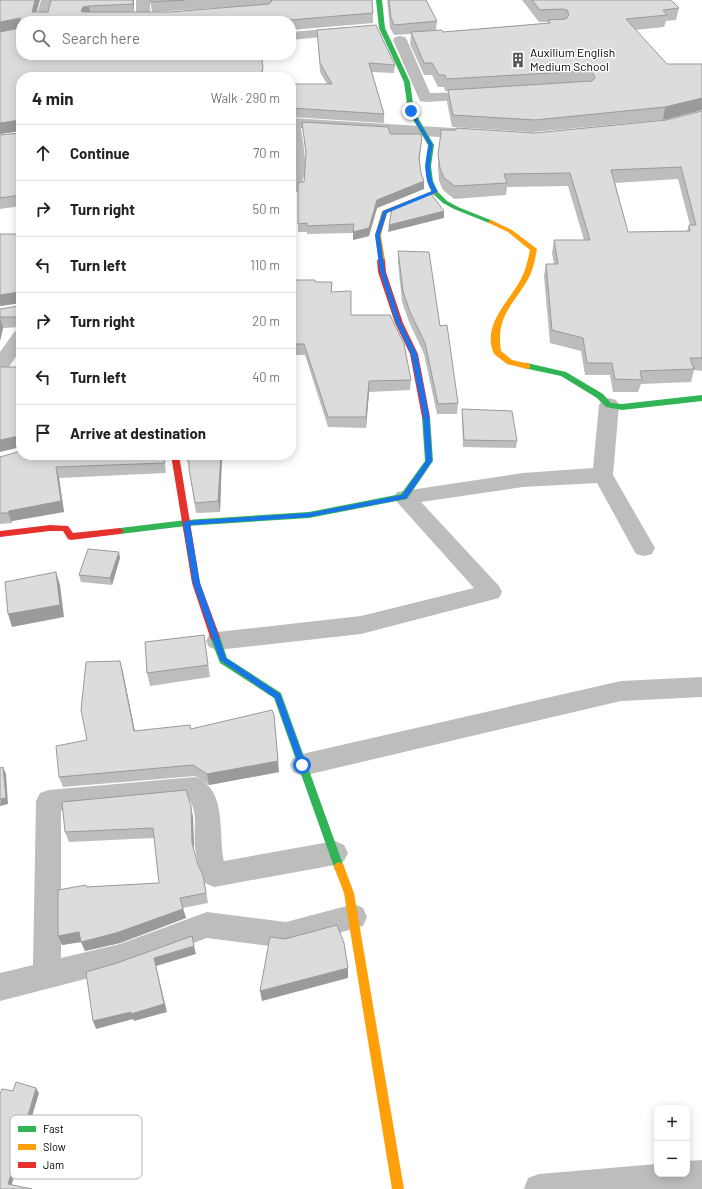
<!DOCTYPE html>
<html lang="en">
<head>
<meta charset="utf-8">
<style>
	:root { --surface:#fff; --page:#f6f6f6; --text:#222; --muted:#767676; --line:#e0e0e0 }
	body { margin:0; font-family:Barlow,sans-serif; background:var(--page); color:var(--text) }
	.controls { position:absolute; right:12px; bottom:12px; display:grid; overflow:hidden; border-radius:8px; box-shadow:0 2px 10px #0003 }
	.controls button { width:36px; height:36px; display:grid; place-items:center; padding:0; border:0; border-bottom:1px solid var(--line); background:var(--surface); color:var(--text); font:20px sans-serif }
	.stop { position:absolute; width:12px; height:12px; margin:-9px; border:3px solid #1a73e8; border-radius:50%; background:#fff }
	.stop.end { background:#1a73e8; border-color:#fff; box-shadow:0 1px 4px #0008 }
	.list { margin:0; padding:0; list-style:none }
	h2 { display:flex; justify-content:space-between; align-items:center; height:52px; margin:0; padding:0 16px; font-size:17px }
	h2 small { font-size:13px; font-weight:400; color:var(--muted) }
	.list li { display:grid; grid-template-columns:26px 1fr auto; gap:12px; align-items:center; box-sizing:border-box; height:56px; padding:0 16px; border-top:1px solid var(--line) }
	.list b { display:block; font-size:15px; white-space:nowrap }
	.list em { font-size:13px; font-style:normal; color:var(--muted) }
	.icon { flex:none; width:22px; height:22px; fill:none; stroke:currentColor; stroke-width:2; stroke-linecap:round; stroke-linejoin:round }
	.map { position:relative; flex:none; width:702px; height:1189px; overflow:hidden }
	.search { position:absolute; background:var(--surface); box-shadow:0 2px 10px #0003; left:16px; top:16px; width:280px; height:44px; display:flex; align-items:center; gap:10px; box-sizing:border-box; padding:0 14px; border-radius:16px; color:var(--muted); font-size:15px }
	.panel { position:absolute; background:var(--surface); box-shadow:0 2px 10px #0003; left:16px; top:72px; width:280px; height:388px; border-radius:16px }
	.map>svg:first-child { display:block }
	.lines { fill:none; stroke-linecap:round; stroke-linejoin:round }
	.street { fill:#bdbdbd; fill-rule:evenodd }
	.fast { fill:#30b455; fill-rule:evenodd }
	.slow { fill:#ff9f0a; fill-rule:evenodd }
	.jam { fill:#e5322d; fill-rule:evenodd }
	.wall { fill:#bdbdbd; fill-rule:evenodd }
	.shaded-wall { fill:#9a9a9a }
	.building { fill:#dcdcdc; stroke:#9a9a9a; fill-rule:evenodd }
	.route { fill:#1a73e8 }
	.labels { text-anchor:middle; stroke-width:3; stroke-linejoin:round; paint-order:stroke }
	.far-poi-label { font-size:12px; fill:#000; stroke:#fff; text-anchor:start }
	.key { fill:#fff; stroke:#b2b2b2; stroke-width:1 }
	.key-label { font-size:11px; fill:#000 }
</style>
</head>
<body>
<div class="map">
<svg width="702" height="1189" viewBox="0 0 702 1189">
	<rect width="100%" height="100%" fill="#fff"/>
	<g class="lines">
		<path class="street" d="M41 0H55L49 21H35Z
			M136 0H150V19L148 21H138L136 19Z
			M260 0H274L271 10 277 21H263L257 10Z
			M347 27 352 28 354 31 352 34 291 40V32Z
			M400 36 405 37 407 40 430 93 476 92 481 93 483 96 481 99 425 102 420 101 393 40 395 37Z
			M291 118 469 129 474 131 477 134 474 137 469 139 301 128C304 149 310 173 297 192L291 194Z
			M21 329V349L7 370 0 372V352L15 331Z
			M609 398 616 400 619 405 613 475 655 548 652 554 644 556 636 554 597 483 523 487 421 502 499 586 502 592 499 598 361 634 217 650 209 647 206 641 209 635 217 632 361 616 474 588 397 502 394 497 397 492 523 473 593 468 599 405 602 400Z
			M702 677V697L621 701 302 776 293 772 290 765 293 758 302 754 621 681Z
			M195 777C228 789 218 834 224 861L335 841 344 845 348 853 344 861 335 865 214 887 205 883C200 872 197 860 195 848 193 830 199 815 189 799L61 811V958L120 944 207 912 286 922 354 904 363 908 367 917 363 926 286 948 207 938 120 970 0 1001V973L33 965 36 801 40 793 49 790Z
			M702 1160V1189H524L528 1178 539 1174 657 1164V1174H687V1161Z"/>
		<path class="fast" d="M376 0H382L385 28 410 82 414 111 434 145 431 166 433 181 438 192 447 201 458 207 493 221V223H489L454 209 443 203 432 193 427 181 425 166 428 145 408 111 404 82 379 28Z
			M527 363 566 372 603 394 611 403 622 404 702 395V401L622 410 606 407 597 398 561 376 524 368V364Z
			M426 414 430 417 433 461 407 499 309 518 186 526 120 534 116 531 120 528 186 520 309 512 401 494 425 461 422 417Z
			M215 633 218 634 220 637 227 658 281 693 344 867 343 870 339 872 335 870 334 867 274 698 220 663 210 637 212 634Z"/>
		<path class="slow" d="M435 190 438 192 437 193 387 213 381 235 385 260 383 261H379L375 235 382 211Z
			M491 220 512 230 537 249C535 260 533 271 527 281 511 308 496 316 501 351L512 360 530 364V368L527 369 507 364 494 354C481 325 509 302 521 279 526 270 528 259 530 250L508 232 489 223 488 222Z
			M339 862 343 864 354 893 404 1189H392L344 893 334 867 335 864Z"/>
		<path class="jam" d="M381 258 385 260 386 272 403 323 418 354 430 417 429 419H423L422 417 410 354 395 323 378 272 377 260Z
			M171 455H179L200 583 220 637 218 640H212L210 637 192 583Z
			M50 525 68 526 73 533 120 528 124 531 120 534 71 540 68 539 63 531H50L0 537V531Z"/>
	</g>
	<path class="wall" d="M0 0 37 12H48L51 0H134V12H170L265 5 152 12 150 0H372L373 13V23L291 30V21H21V206L0 209V135L20 133V131L0 134Z
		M387 0H426L437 21 436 30 443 32 548 23V22H539L522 0H671L679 8 676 20 666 21 664 27 635 30 667 64H702V110L663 120 533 132 452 127 447 102 448 91H445L444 87H438L432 75H424L410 44 411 34 394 35 390 28Z
		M317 30 395 65 394 73 372 72 384 114V123L291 117V84H327L320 72Z
		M702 111V371L694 370 691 382 641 384 638 392H613L610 375H585L581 351 550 343 544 276 546 264H554L552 253 554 240H584L568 186 507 187 506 195 454 199 443 190 439 181 438 166 440 144V130H455L456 128 535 133 666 120ZM678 179 690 225H689L687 231 628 232 615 183Z
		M302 122 390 134 421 145 419 161 424 189 377 208 369 236 353 240V233L307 234V232H298V224L304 182 306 156 303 130Z
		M0 234H21V327L3 328 0 341V309L19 306V303L0 306Z
		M398 251 440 326 458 403 457 414H437L424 354 409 322 402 302 398 262Z
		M291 280 315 282H332V292L351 315 411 380 410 390 369 392 366 428 328 427 305 355H291Z
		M462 409 517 441 516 448 463 447 462 416Z
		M164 455 166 473 59 478 64 512 12 521V523L0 524V457Z
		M187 455H222L220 512 196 513Z
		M120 558 112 585 81 582 79 575Z
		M204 635 210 677 150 686 147 673Z
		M120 661 135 731 191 729 279 772 209 785 195 776 63 787 59 777 87 740Z
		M193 817 194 851 198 865 205 885 208 903 183 908 186 918 120 943 85 951 81 942 62 945 58 936 87 887 159 883 154 838 69 842 65 832Z"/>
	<path class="shaded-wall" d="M35 0H40L34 21 32 12Z
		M133 0H134V14L133 4Z
		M89 6 91 16 85 17 81 11 83 7Z
		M20 18 21 28 0 33V22Z
		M263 67V77H261Z
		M702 98V110L663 120 665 107Z
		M20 120 21 131 0 134V123Z
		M422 137 421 145 419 166V158Z
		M424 181V189L377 208 369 236 353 240V232L377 200Z
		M444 211V218L388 232 389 225Z
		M19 292 21 303 0 306V295Z
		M0 318 3 328 0 341Z
		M369 381V392L366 428V417Z
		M19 436V443L21 447 0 452V440Z
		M221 455H222L220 512 218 501Z
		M56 467 59 478 64 512 12 521V523L8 513 9 511Z
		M119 552 120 558 112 585 110 578Z
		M56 572 60 585 64 617 12 627 8 614Z
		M120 661 123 672 137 742 134 731Z
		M274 715 279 772 209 785 207 774Z
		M3 767 6 774 8 804 0 806Z
		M191 806 193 817 194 853 192 843Z
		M183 909 186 918 120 943 85 951 81 942 62 945 58 936Z
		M194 946 196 954 156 966 167 1012 134 1021 133 1019 96 1029 93 1021 154 958Z
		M348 968V978L262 1001 260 991Z
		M36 1088 39 1093 11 1187 8 1184Z"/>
	<path class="building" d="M0 0H35L32 12H48L51 0H133V4L89 6 83 7 81 11 82 12H170L269 4 272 1 271 0H372L373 13 290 20V21H21V55H261L263 67 261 77H21V195L0 198V135L20 133V120L0 123V32L20 28V18L0 22Z
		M150 0H185L150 2Z
		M389 0H426L437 21 394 25 391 18Z
		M532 0H671L679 8 663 10 667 15 626 19 667 64H702V98L665 107 535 120 453 115 448 90 592 81 595 78 593 73 587 71 446 79 445 75H439L432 63H424L411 32 442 30 443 32 550 23 548 20 566 19 569 15 567 10 561 9 540 10Z
		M376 25 395 65 369 63 384 114 291 108V84H332L320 63 317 30Z
		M702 111V358H690L694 369 640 371 642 380 615 379 612 363H587L583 338 552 330 546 264H558L554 240H590L570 173 504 174 507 183 455 186 444 178 440 168 438 154 441 133 440 130H456V128L535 133 666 120ZM681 167 696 225H689L690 231 628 232 611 170Z
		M302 122 388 127 390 134H420L422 137 419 158 421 173 424 181 377 200 369 228 353 232 354 224 307 226V223L298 224V185L299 182H304L306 153Z
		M431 194 444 211 389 225 392 209Z
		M0 234H21V317H0V309L19 306V292L0 295Z
		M398 251 429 252 440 326 447 325 458 403 438 404 425 343 410 312 403 291Z
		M291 280H315V282H332L331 292 351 291V315H390L404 344 411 380 369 381 366 417H328L304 344H291Z
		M0 367H21V443H19V436L0 440Z
		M462 409 512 411 517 441 464 440Z
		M21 451V455H163L165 463 56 467 61 501 9 511 8 513H0V457Z
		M187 455H221L218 501 195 503 189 469V462H188Z
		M88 549 119 552 110 578 79 575Z
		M56 572 60 605 8 614 5 582Z
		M204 635 208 665 147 673 145 642Z
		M120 661 134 731 190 725 191 729 272 710 274 715 278 761 207 774 193 765 59 777 56 746 87 740 81 710 86 662Z
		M3 767 6 798 0 799V768Z
		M186 790 191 806 192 843 198 865 203 875 206 893 180 898 183 909 116 933 81 942 79 932 58 936V890L86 885 87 887 159 883 153 828 65 832 62 802Z
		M337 925 344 943 348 968 260 991 270 937 285 939Z
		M192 936 194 946 154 958 164 1004 131 1014V1012L93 1021 86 972 117 963Z
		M16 1082 36 1088 8 1184 32 1189H0V1094L2 1089 13 1091Z"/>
	<path class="route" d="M411 109 433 145C429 161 428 178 438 192L387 213 380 235 385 272 401 323 417 354 429 415 432 461 406 499H404L309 517 190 525 200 583 226 658 280 694 306 765 302 768 299 765 275 698 220 660 193 583 183 523 186 521 309 513 402 495 426 461 423 415 411 354 396 323 380 272 375 235 383 211 432 191C423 178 425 160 429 145L409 111Z"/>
	<defs>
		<g id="building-bare" transform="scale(1.2)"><path d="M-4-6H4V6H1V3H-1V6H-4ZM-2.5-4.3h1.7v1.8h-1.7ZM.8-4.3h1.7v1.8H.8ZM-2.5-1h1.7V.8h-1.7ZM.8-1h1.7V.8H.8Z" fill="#595959" stroke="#fff" stroke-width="2.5" paint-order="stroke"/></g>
	</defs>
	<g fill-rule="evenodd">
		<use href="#building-bare" x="518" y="60"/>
	</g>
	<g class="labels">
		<g class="far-poi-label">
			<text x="530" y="57">Auxilium English<tspan x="530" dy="14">Medium School</tspan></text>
		</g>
	</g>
	<rect x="10" y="1115" width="132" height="64" rx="6" class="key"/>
	<rect x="18" y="1126" width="18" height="6" fill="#30b455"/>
	<rect x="18" y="1144" width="18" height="6" fill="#ff9f0a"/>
	<rect x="18" y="1162" width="18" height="6" fill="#e5322d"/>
	<g class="key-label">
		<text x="43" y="1133">Fast</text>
		<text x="43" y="1151">Slow</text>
		<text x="43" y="1169">Jam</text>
	</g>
</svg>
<div class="controls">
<button>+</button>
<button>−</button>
</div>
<div class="stop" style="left:302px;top:765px"></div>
<div class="stop end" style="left:411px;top:111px"></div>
<div class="search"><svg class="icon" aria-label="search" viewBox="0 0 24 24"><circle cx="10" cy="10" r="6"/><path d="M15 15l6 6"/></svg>Search here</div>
<section class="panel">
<h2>4 min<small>Walk · 290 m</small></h2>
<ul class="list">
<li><svg class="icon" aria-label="ahead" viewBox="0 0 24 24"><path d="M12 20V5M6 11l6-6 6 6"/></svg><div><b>Continue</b></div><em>70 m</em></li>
<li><svg class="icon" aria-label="right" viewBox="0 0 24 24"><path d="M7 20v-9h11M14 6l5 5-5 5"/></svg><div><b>Turn right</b></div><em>50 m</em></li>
<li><svg class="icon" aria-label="left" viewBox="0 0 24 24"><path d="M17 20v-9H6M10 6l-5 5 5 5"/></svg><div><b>Turn left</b></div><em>110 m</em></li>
<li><svg class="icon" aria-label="right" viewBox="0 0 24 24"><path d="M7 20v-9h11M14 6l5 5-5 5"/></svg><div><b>Turn right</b></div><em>20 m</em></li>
<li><svg class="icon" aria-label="left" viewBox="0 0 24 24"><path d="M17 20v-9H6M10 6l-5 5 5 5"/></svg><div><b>Turn left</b></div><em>40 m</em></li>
<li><svg class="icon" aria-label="arrive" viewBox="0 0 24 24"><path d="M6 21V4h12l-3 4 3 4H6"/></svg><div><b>Arrive at destination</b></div></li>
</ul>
</section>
</div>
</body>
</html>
